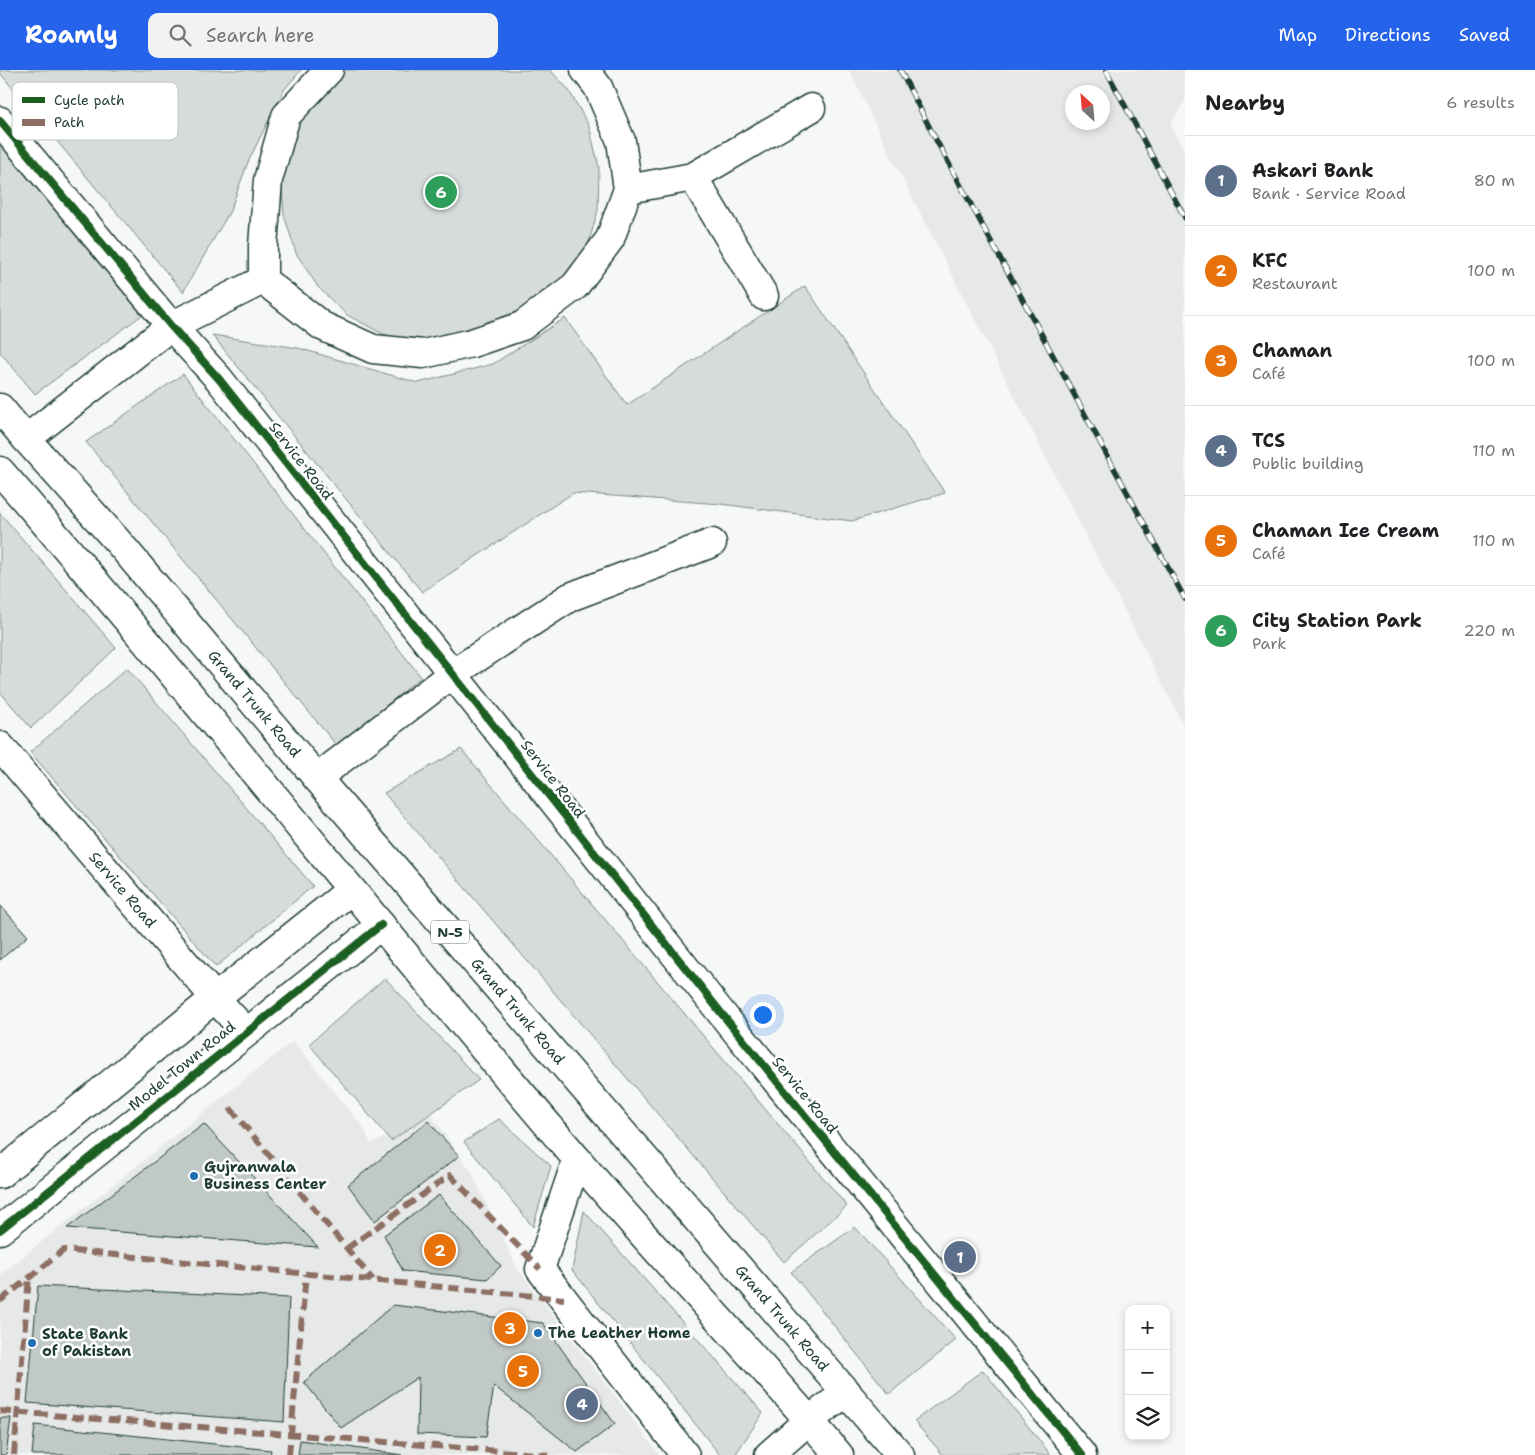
<!DOCTYPE html>
<html lang="en">
<head>
<meta charset="utf-8">
<style>
	:root { --surface:#fff; --page:#f2f2f2; --text:#202124; --muted:#757577; --line:#e0e0e0; --accent:#2563eb }
	body { margin:0; font-family:"Shantell Sans",sans-serif; background:var(--page); color:var(--text) }
	.controls { position:absolute; right:15px; bottom:15px; display:grid; overflow:hidden; border-radius:10px; box-shadow:0 2px 8px #0003 }
	.controls button { width:45px; height:45px; display:grid; place-items:center; padding:0; border:0; border-bottom:1px solid var(--line); background:var(--surface); color:var(--text); font:25px sans-serif }
	.compass { position:absolute; left:1065px; top:15px; width:45px; height:45px; border-radius:50%; background:var(--surface); box-shadow:0 2px 8px #0003; rotate:334deg }
	.you { position:absolute; left:762px; top:944px; width:18px; height:18px; margin:-12px; border:4px solid #fff; border-radius:50%; background:#1a73e8; box-shadow:0 0 0 8px #1a73e833 }
	.badge { display:grid; place-items:center; width:32px; height:32px; border-radius:50%; background:var(--accent); color:#fff; font-size:16px; font-weight:700 }
	.pin { position:absolute; translate:-50% -50%; border:2px solid #fff; box-shadow:0 1px 5px #0006 }
	.list { margin:0; padding:0; list-style:none }
	h2 { display:flex; justify-content:space-between; align-items:center; height:65px; margin:0; padding:0 20px; font-size:21px }
	h2 small { font-size:16px; font-weight:400; color:var(--muted) }
	.list li { display:grid; grid-template-columns:32px 1fr auto; gap:15px; align-items:center; box-sizing:border-box; height:90px; padding:0 20px; border-top:1px solid var(--line) }
	.list b { display:block; font-size:19px; white-space:nowrap }
	.list p { margin:0; font-size:16px; white-space:nowrap; color:var(--muted) }
	.list em { font-size:16px; font-style:normal; color:var(--muted) }
	.icon { flex:none; width:28px; height:28px; fill:none; stroke:currentColor; stroke-width:2; stroke-linecap:round; stroke-linejoin:round }
	.map { position:relative; flex:none; width:1185px; height:1385px; overflow:hidden }
	header { display:flex; align-items:center; gap:30px; box-sizing:border-box; height:70px; padding:0 25px; background:var(--accent); color:#fff }
	header strong { font-size:24px }
	nav { display:flex; gap:28px; margin-inline-start:auto; font-size:18px }
	.search { width:350px; height:45px; background:var(--page); display:flex; align-items:center; gap:12px; box-sizing:border-box; padding:0 18px; border-radius:10px; color:var(--muted); font-size:19px }
	main { display:flex }
	aside { flex:1; background:var(--surface) }
	.map>svg:first-child { display:block }
	.built { fill:#e6e9e8; fill-rule:evenodd }
	.green { fill:#d6dcdb; stroke:#7a8c88 }
	.building { fill:#c0c9c6; stroke:#1f3d34 }
	.lines { fill:none; stroke-linecap:round; stroke-linejoin:round }
	.minor-casing { stroke:#1f3d34; stroke-width:31 }
	.highway-casing { stroke:#1f3d34; stroke-width:31 }
	.minor { stroke:#fff; stroke-width:28 }
	.highway { stroke:#fff; stroke-width:28 }
	.rail-casing { stroke:#1f3d34; stroke-width:5.5 }
	.rail { stroke:#fff; stroke-width:4; stroke-dasharray:11; stroke-linecap:butt }
	.quiet { stroke:#8d6e63; stroke-width:6; stroke-dasharray:12 6; stroke-linecap:butt }
	.cycleway-casing { stroke:#fff; stroke-width:11 }
	.cycleway { stroke:#1b5e20; stroke-width:8 }
	.poi-dot { fill:#1f6fb2; stroke:#fff; stroke-width:2 }
	.labels { text-anchor:middle; stroke-width:5; stroke-linejoin:round; paint-order:stroke }
	.shield { fill:#fff; stroke:#627771; stroke-width:1 }
	.shield-label { font-size:14px; font-weight:bold; fill:#1f3d34 }
	.street-label { font-size:15px; fill:#1f3d34; stroke:#fff }
	.poi-label { font-size:15px; font-weight:bold; fill:#1f3d34; stroke:#fff; text-anchor:start }
	.key { fill:#fff; stroke:#bcc5c2; stroke-width:1 }
	.key-label { font-size:14px; fill:#1f3d34 }
</style>
</head>
<body>
<header>
<strong>Roamly</strong>
<div class="search"><svg class="icon" aria-label="search" viewBox="0 0 24 24"><circle cx="10" cy="10" r="6"/><path d="M15 15l6 6"/></svg>Search here</div>
<nav><a>Map</a><a>Directions</a><a>Saved</a></nav>
</header>
<main>
<div class="map">
<svg width="1185" height="1385" viewBox="0 0 1185 1385">
	<rect width="100%" height="100%" fill="#f6f7f7"/>
	<filter id="ink" filterUnits="userSpaceOnUse"><feTurbulence type="fractalNoise" baseFrequency=".02" numOctaves="2"/><feDisplacementMap in="SourceGraphic" scale="10" xChannelSelector="R" yChannelSelector="G"/><feConvolveMatrix kernelMatrix="1 2 1 2 8 2 1 2 1" color-interpolation-filters="sRGB"/></filter>
	<g filter="url(#ink)">
		<path class="built" d="M849 0H1185V31L1170 55 1185 82V658L895 94ZM1072 22H1102V52H1072Z
			M293 971 364 1058 371 1074 431 1045 471 1101 517 1198 660 1385H0V1205Z"/>
		<path class="green" d="M0 0H301L283 21 248 92 230 141 183 222 0 3Z
			M340 0H550L568 19 589 56 599 97 598 140 587 179 566 213 537 242 422 273 383 264 347 245 318 217 296 183 284 145 281 105 290 63Z
			M0 75 142 245 35 324 0 282Z
			M805 216 945 423 852 451 721 434 573 423 422 522 212 265 298 278 418 313 493 294 565 248 627 335Z
			M183 304 421 607 337 676 86 372Z
			M0 443 116 578 31 658 0 622Z
			M127 598 313 816 216 897 30 682Z
			M461 679 847 1136 784 1192 384 723Z
			M385 908 479 1010 391 1071 309 974Z
			M499 1049 551 1096 533 1157 464 1072Z
			M584 1141 763 1343 735 1385H720L572 1200Z
			M855 1157 956 1270 889 1324 791 1202Z
			M983 1300 1051 1385H943L914 1351Z"/>
		<path class="building" d="M0 835 28 866 0 890Z
			M428 1051 459 1086 375 1151 348 1115Z
			M204 1054 318 1177 67 1158Z
			M439 1125 501 1196 487 1209 403 1201 384 1165Z
			M38 1216 289 1228 284 1352 27 1333Z
			M393 1235 543 1253 615 1354 577 1382 494 1316 486 1367 417 1364 418 1307 341 1358 304 1312Z
			M0 1348H11L6 1385H0Z
			M35 1355 271 1380 270 1385H32Z
			M300 1370 402 1385H298Z"/>
		<g class="lines">
			<g class="minor-casing">
				<g id="minor">
					<path d="M0 51 171 256 219 309 722 944 1082 1385"/>
					<path d="M693 107 764 226"/>
					<path d="M628 119 693 107 811 38"/>
					<path d="M263 210 322 256 373 279 423 284 472 273 522 256 575 216 610 169 628 119 621 71 598 17 585 0"/>
					<path d="M263 210V176L268 110 286 46 329 0"/>
					<path d="M26 369 171 256 263 210"/>
					<path id="s1" d="M0 676 215 928 246 962"/>
					<path d="M317 708 452 604 570 527 712 473"/>
					<path d="M577 1089 540 1199 685 1385"/>
					<path d="M0 1104 215 928 351 820"/>
					<path d="M0 1160 381 855"/>
					<path d="M769 1385 809 1350"/>
				</g>
			</g>
			<g class="highway-casing">
				<g id="highway">
					<path id="s2" d="M0 338 26 369 120 474 317 708 900 1385"/>
					<path d="M0 401C196 626 382 861 576 1088 662 1189 753 1284 839 1385"/>
					<path d="M809 1350 847 1322"/>
				</g>
			</g>
			<use href="#minor" class="minor"/>
			<use href="#highway" class="highway"/>
			<g class="rail-casing">
				<path id="rail" d="M900 0 935 68 1185 529
					M1106 0 1185 148"/>
			</g>
			<use href="#rail" class="rail"/>
			<path class="quiet" d="M230 1038 373 1210
				M346 1179 450 1105 540 1199
				M0 1231 64 1180 564 1229
				M0 1341 548 1385
				M14 1385 29 1207
				M289 1385 306 1204"/>
			<g class="cycleway-casing">
				<path id="cycleway" d="M0 51 171 256 219 309 722 944 1082 1385
					M0 1160 381 855"/>
			</g>
			<use href="#cycleway" class="cycleway"/>
		</g>
	</g>
	<g class="poi-dot">
		<circle cx="194" cy="1106" r="5"/>
		<circle cx="538" cy="1263" r="5"/>
		<circle cx="32" cy="1273" r="5"/>
	</g>
	<g class="labels">
		<rect class="shield" x="431" y="850.5" width="38" height="23" rx="4"/>
		<g class="shield-label">
			<text x="450" y="867">N-5</text>
		</g>
		<g class="street-label">
			<text transform="translate(301 391) rotate(52)" y="5">Service Road</text>
			<text dy="5" stroke="none"><textPath href="#s2" startOffset="390">Grand Trunk Road</textPath></text>
			<text transform="translate(553 709) rotate(52)" y="5">Service Road</text>
			<text dy="5" stroke="none"><textPath href="#s1" startOffset="189">Service Road</textPath></text>
			<text dy="5" stroke="none"><textPath href="#s2" startOffset="795">Grand Trunk Road</textPath></text>
			<text transform="translate(182 996) rotate(-39)" y="5">Model Town Road</text>
			<text transform="translate(805 1025) rotate(51)" y="5">Service Road</text>
			<text dy="5" stroke="none"><textPath href="#s2" startOffset="1200">Grand Trunk Road</textPath></text>
		</g>
		<g class="poi-label">
			<text x="204" y="1102">Gujranwala<tspan x="204" dy="17">Business Center</tspan></text>
			<text x="548" y="1268">The Leather Home</text>
			<text x="42" y="1269">State Bank<tspan x="42" dy="17">of Pakistan</tspan></text>
		</g>
	</g>
	<rect x="12" y="12" width="166" height="58" rx="8" class="key"/>
	<rect x="22" y="27" width="23" height="6" fill="#1b5e20"/>
	<rect x="22" y="49" width="23" height="7" fill="#8d6e63"/>
	<g class="key-label">
		<text x="54" y="35">Cycle path</text>
		<text x="54" y="57">Path</text>
	</g>
</svg>
<div class="controls">
<button>+</button>
<button>−</button>
<button><svg class="icon" aria-label="layers" viewBox="0 0 24 24"><path d="M12 4l9 5-9 5-9-5zM3 14l9 5 9-5"/></svg></button>
</div>
<svg class="compass" viewBox="-18 -18 36 36"><path d="M0-13l5 13h-10z" fill="#e53935"/><path d="M0 13l5-13h-10z" fill="#757577"/></svg>
<div class="you"></div>
<div class="pin badge" style="left:960px;top:1187px;background:#5c6f8a">1</div>
<div class="pin badge" style="left:440px;top:1180px;background:#e8710a">2</div>
<div class="pin badge" style="left:510px;top:1258px;background:#e8710a">3</div>
<div class="pin badge" style="left:582px;top:1334px;background:#5c6f8a">4</div>
<div class="pin badge" style="left:523px;top:1301px;background:#e8710a">5</div>
<div class="pin badge" style="left:441px;top:122px;background:#2e9e5b">6</div>
</div>
<aside>
<h2>Nearby<small>6 results</small></h2>
<ul class="list">
<li><span class="badge" style="background:#5c6f8a">1</span><div><b>Askari Bank</b><p>Bank · Service Road</p></div><em>80 m</em></li>
<li><span class="badge" style="background:#e8710a">2</span><div><b>KFC</b><p>Restaurant</p></div><em>100 m</em></li>
<li><span class="badge" style="background:#e8710a">3</span><div><b>Chaman</b><p>Café</p></div><em>100 m</em></li>
<li><span class="badge" style="background:#5c6f8a">4</span><div><b>TCS</b><p>Public building</p></div><em>110 m</em></li>
<li><span class="badge" style="background:#e8710a">5</span><div><b>Chaman Ice Cream</b><p>Café</p></div><em>110 m</em></li>
<li><span class="badge" style="background:#2e9e5b">6</span><div><b>City Station Park</b><p>Park</p></div><em>220 m</em></li>
</ul>
</aside>
</main>
</body>
</html>
